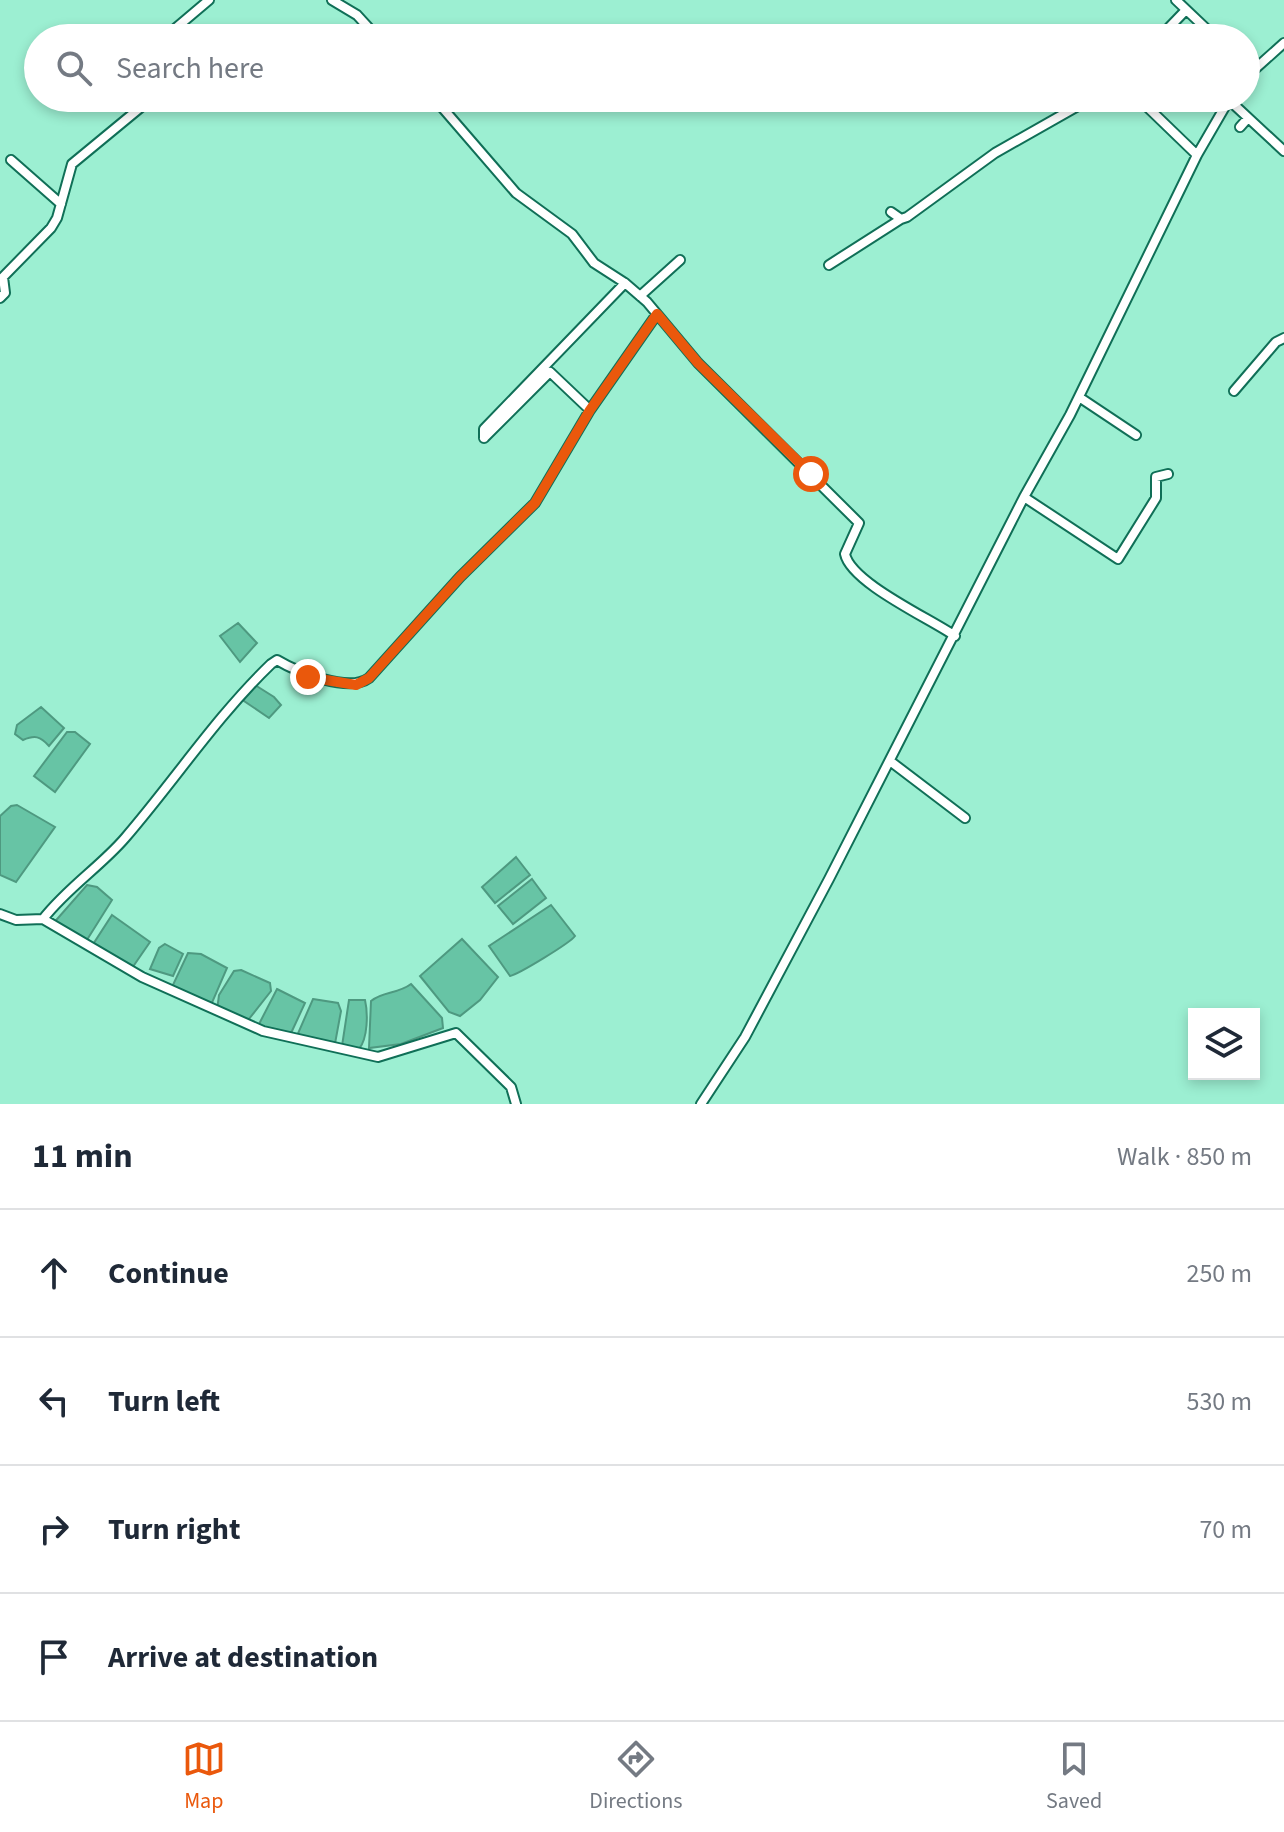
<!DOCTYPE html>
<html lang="en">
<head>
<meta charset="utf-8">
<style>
	:root { --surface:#fff; --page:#f6f6f7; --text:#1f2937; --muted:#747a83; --line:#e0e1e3; --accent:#ea580c }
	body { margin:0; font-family:"Source Sans 3",sans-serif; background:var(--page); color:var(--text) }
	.controls { position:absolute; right:24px; bottom:24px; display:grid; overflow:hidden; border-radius:0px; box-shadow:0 4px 12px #0003 }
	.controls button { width:72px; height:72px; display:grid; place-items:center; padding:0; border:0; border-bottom:2px solid var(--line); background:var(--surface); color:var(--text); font:40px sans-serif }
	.stop { position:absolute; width:24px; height:24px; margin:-18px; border:6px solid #ea580c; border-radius:50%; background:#fff }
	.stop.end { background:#ea580c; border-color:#fff; box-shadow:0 2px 8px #0008 }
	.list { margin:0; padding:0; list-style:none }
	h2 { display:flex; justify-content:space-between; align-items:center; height:104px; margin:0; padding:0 32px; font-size:34px }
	h2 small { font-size:26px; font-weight:400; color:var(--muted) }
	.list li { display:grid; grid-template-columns:52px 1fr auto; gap:24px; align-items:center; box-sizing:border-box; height:128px; padding:0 32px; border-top:2px solid var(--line) }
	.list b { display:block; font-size:30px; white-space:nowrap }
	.list em { font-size:26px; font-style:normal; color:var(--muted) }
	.icon { flex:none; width:44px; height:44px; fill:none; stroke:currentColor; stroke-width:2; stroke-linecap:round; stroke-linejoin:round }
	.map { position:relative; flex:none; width:1284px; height:1104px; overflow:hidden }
	.search { position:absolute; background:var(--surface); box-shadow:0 4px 12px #0003; left:24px; right:24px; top:24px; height:88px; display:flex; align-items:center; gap:20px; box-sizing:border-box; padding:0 28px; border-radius:44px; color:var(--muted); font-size:30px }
	.sheet { height:616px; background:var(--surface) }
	nav { display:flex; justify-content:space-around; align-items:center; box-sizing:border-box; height:112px; border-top:2px solid var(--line); background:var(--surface); font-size:22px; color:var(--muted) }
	nav a { display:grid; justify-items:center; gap:4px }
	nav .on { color:var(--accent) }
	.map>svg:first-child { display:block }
	.water { fill:#67c4a5; stroke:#4e9980; stroke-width:2 }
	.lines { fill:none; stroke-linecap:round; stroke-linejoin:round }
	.minor-casing { stroke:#106f57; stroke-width:12 }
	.minor { stroke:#fff; stroke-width:8 }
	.route { stroke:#ea580c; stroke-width:10 }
</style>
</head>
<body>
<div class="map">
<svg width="1284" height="1104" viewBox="0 0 1284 1104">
	<rect width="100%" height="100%" fill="#9cefd2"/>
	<path class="water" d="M238 623 257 643 240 662 220 636Z
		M255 685 274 697 281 705 269 718 244 701 245 694Z
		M41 707 64 728 49 746C40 736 35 735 23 740L15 734 17 725Z
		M67 732H75L90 744 55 792 34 776Z
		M17 805 55 827 16 882 0 875V816L11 806Z
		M516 857 530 875 495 903 482 887Z
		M532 879 546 898 513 924 498 906Z
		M87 885 97 887 112 900 85 943 51 926Z
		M551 905 575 936C570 943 519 974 510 976L489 946Z
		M112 915 150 942 130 971 90 949Z
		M462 939 498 977 480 1000 460 1016 449 1012 420 976Z
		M165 944 183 954 173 976 150 969 159 948Z
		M188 953 201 954 227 968 211 1005 172 987Z
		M241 970 270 983 271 991 245 1024 217 1010 219 995 234 971Z
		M411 984 442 1018 443 1028 401 1044 369 1048 371 1001C383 991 398 994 411 984Z
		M277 989 305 1003 292 1031 284 1037 257 1028Z
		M313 999 338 1003 341 1011 334 1049 296 1038Z
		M349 1000H365C368 1013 368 1038 359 1049L342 1046Z"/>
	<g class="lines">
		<g class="minor-casing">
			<path id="minor" d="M332 0 357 15 378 38
				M1176 0 1216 38
				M164 38 209 0
				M1159 38 1185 11
				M1246 77 1284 43
				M434 98 516 193 572 234 594 263 625 283 647 302 698 363 859 523 845 554C851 583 931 619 955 636
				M1138 98 1197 155
				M1229 100 1284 151
				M1240 127 1248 118
				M11 160 61 204
				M891 212 901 219 907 217 995 153 1092 98
				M829 265 901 219
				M640 296 680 260
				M0 298 5 293 3 277 51 228 57 218 72 164 152 98
				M1234 391 1276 342 1284 338
				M1079 397 1136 435
				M484 438V429L625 283
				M484 438 550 372 590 410
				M1024 497 1118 559 1156 498V477L1168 474
				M890 761 965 818
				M0 914 16 920 43 919 142 977 263 1031 378 1057 456 1033 511 1087 516 1104
				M43 919C68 887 100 867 125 838 175 780 216 717 271 664L277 660C297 672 349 693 369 678L460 577 535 503 590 410 657 314
				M701 1104 745 1037 829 879 1024 497 1070 415 1197 155 1230 98"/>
		</g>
		<use href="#minor" class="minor"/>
	</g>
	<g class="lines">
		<path class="route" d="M308 677 356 685 369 678 460 577 535 503 590 410 657 314 698 363 811 474"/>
	</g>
</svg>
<div class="controls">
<button><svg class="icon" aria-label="layers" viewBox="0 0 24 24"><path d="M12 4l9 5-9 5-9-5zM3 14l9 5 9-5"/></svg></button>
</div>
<div class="stop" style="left:811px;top:474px"></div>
<div class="stop end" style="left:308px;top:677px"></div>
<div class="search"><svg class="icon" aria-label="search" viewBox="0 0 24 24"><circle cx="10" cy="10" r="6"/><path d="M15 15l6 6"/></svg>Search here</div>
</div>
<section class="sheet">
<h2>11 min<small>Walk · 850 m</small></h2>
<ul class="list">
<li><svg class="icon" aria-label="ahead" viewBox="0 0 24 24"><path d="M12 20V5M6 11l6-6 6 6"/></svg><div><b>Continue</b></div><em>250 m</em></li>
<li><svg class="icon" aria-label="left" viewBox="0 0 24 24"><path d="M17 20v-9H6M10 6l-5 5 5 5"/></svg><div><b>Turn left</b></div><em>530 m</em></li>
<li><svg class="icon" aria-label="right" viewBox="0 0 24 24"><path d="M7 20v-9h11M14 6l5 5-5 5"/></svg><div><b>Turn right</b></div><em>70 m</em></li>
<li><svg class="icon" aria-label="arrive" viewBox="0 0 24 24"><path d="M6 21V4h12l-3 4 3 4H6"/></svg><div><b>Arrive at destination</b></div></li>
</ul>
</section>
<nav>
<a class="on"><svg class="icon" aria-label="map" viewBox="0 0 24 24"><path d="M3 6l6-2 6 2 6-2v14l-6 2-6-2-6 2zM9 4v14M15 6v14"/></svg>Map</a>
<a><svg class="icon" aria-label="directions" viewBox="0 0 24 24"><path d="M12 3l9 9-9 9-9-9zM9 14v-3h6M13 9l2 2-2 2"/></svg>Directions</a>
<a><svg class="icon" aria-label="saved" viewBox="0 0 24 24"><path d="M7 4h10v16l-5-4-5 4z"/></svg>Saved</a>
</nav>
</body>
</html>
